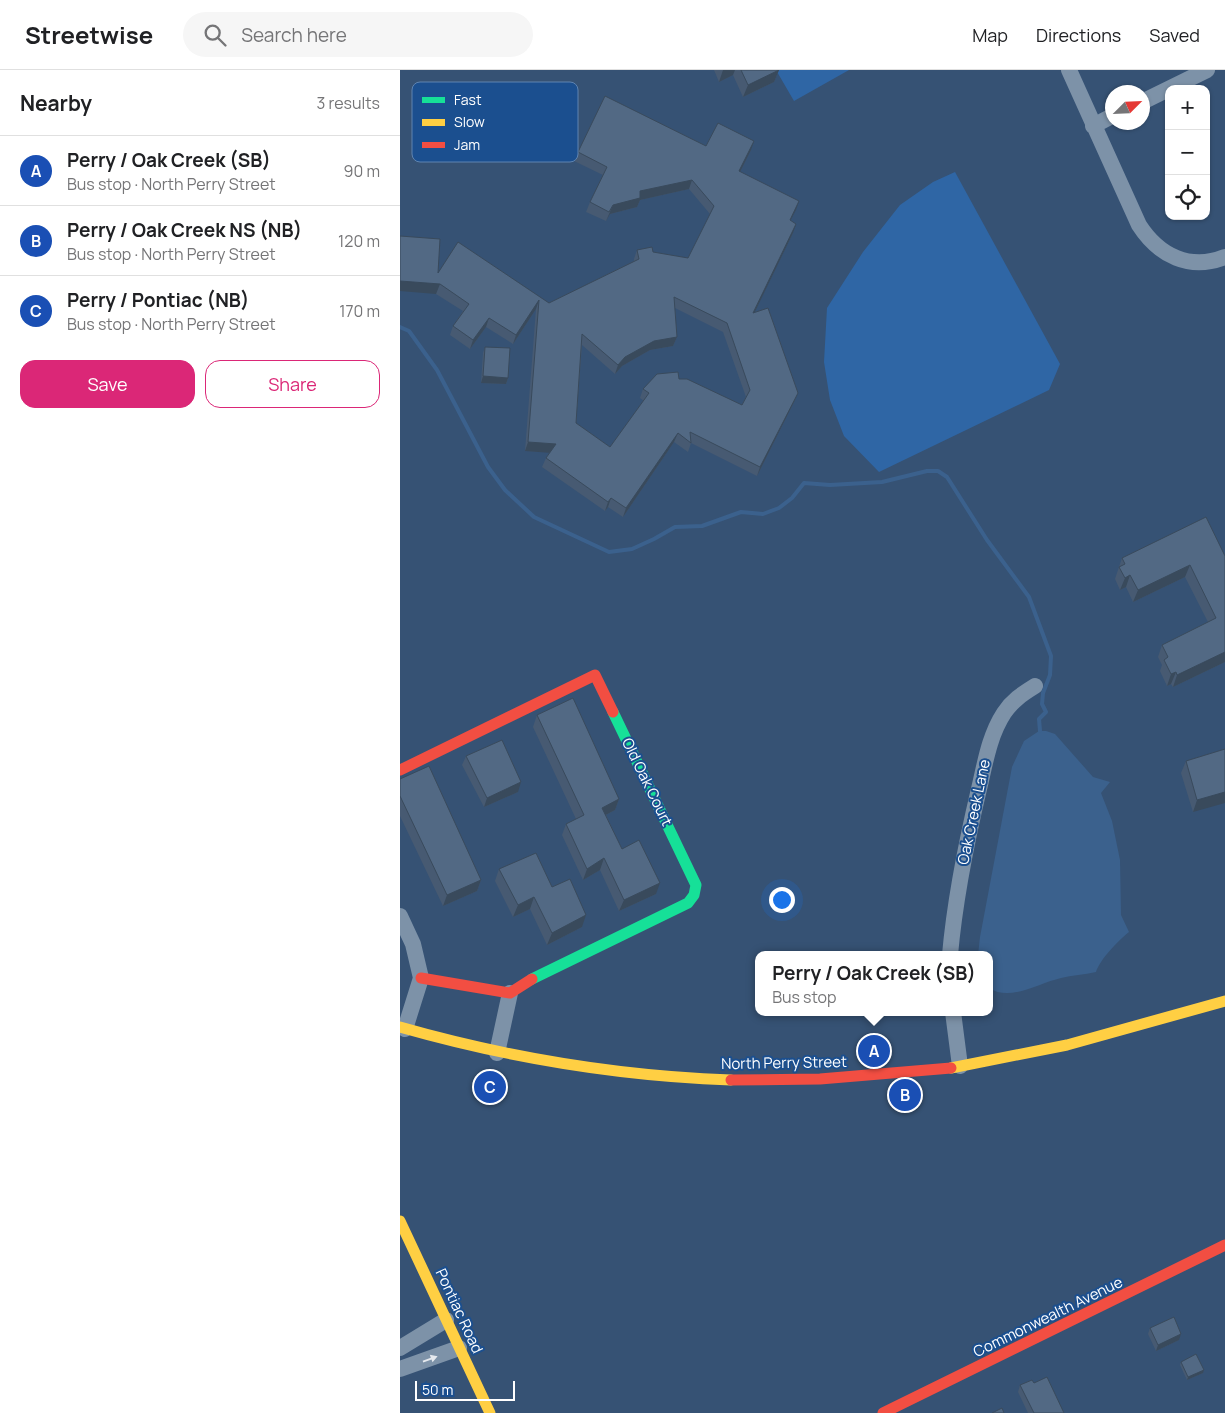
<!DOCTYPE html>
<html lang="en">
<head>
<meta charset="utf-8">
<style>
	:root { --surface:#fff; --page:#f6f6f6; --text:#202124; --muted:#757577; --line:#e0e0e0; --accent:#db2777 }
	body { margin:0; font-family:Manrope,sans-serif; background:var(--page); color:var(--text) }
	.controls { position:absolute; right:15px; top:15px; display:grid; overflow:hidden; border-radius:10px; box-shadow:0 1px 4px #0004 }
	.controls button { width:45px; height:45px; display:grid; place-items:center; padding:0; border:0; border-bottom:1px solid var(--line); background:var(--surface); color:var(--text); font:25px sans-serif }
	.compass { position:absolute; left:705px; top:15px; width:45px; height:45px; border-radius:50%; background:var(--surface); box-shadow:0 1px 4px #0004; rotate:66deg }
	.scale { position:absolute; left:15px; bottom:12px; width:100px; box-sizing:border-box; padding-left:5px; border:2px solid #fff; border-top:0; font-size:14px; line-height:18px; white-space:nowrap; color:#fff; -webkit-text-stroke:4px #1b4f8f; paint-order:stroke }
	.you { position:absolute; left:381px; top:829px; width:18px; height:18px; margin:-12px; border:4px solid #fff; border-radius:50%; background:#1a73e8; box-shadow:0 0 0 8px #1a73e833 }
	.badge { display:grid; place-items:center; width:32px; height:32px; border-radius:50%; background:var(--accent); color:#fff; font-size:16px; font-weight:700 }
	.pin { position:absolute; translate:-50% -50%; border:2px solid #fff; box-shadow:0 1px 5px #0006 }
	.popup { position:absolute; left:355px; top:881px; width:238px; height:65px; box-sizing:border-box; display:grid; place-content:center; border-radius:10px; background:var(--surface); filter:drop-shadow(0 1px 4px #0005); font-size:16px; white-space:nowrap; color:var(--muted) }
	.popup b { font-size:19px; color:var(--text) }
	.popup::after { content:''; position:absolute; left:50%; top:100%; margin-left:-10px; border:10px solid transparent; border-top-color:var(--surface) }
	.list { margin:0; padding:0; list-style:none }
	h2 { display:flex; justify-content:space-between; align-items:center; height:65px; margin:0; padding:0 20px; font-size:21px }
	h2 small { font-size:16px; font-weight:400; color:var(--muted) }
	.list li { display:grid; grid-template-columns:32px 1fr auto; gap:15px; align-items:center; box-sizing:border-box; height:70px; padding:0 20px; border-top:1px solid var(--line) }
	.list b { display:block; font-size:19px; white-space:nowrap }
	.list p { margin:0; font-size:16px; white-space:nowrap; color:var(--muted) }
	.list em { font-size:16px; font-style:normal; color:var(--muted) }
	.actions { display:flex; gap:10px; padding:15px 20px }
	.actions a { flex:1; padding:11px 0; border:1px solid var(--accent); border-radius:15px; text-align:center; font-size:18px; color:var(--accent) }
	.actions .main { background:var(--accent); color:#fff }
	.icon { flex:none; width:28px; height:28px; fill:none; stroke:currentColor; stroke-width:2; stroke-linecap:round; stroke-linejoin:round }
	.map { position:relative; flex:none; width:825px; height:1343px; overflow:hidden }
	header { display:flex; align-items:center; gap:30px; box-sizing:border-box; height:70px; padding:0 25px; background:var(--surface); border-bottom:1px solid var(--line) }
	header strong { font-size:24px }
	nav { display:flex; gap:28px; margin-inline-start:auto; font-size:18px }
	.search { width:350px; height:45px; background:var(--page); display:flex; align-items:center; gap:12px; box-sizing:border-box; padding:0 18px; border-radius:28px; color:var(--muted); font-size:19px }
	main { display:flex }
	aside { flex:1; background:var(--surface) }
	.map>svg:first-child { display:block }
	.green { fill:#2f66a5 }
	.water { fill:#3b618d }
	.lines { fill:none; stroke-linecap:round; stroke-linejoin:round }
	.stream { stroke:#3b618d; stroke-width:4 }
	.street { stroke:#7d92a8; stroke-width:16 }
	.fast { stroke:#16e098; stroke-width:11 }
	.slow { stroke:#ffcf43; stroke-width:11 }
	.jam { stroke:#f24e42; stroke-width:11 }
	.wall { fill:#475a72; fill-rule:evenodd }
	.shaded-wall { fill:#394a5c }
	.building { fill:#526984; stroke:#394a5c; fill-rule:evenodd }
	.oneway { fill:#e5e9ee }
	.labels { text-anchor:middle; stroke-width:4; stroke-linejoin:round; paint-order:stroke }
	.street-label { font-size:15px; fill:#fff; stroke:#1b4f8f }
	.key { fill:#1b4f8f; stroke:#5f84b1; stroke-width:1 }
	.key-label { font-size:14px; fill:#fff }
</style>
</head>
<body>
<header>
<strong>Streetwise</strong>
<div class="search"><svg class="icon" aria-label="search" viewBox="0 0 24 24"><circle cx="10" cy="10" r="6"/><path d="M15 15l6 6"/></svg>Search here</div>
<nav><a>Map</a><a>Directions</a><a>Saved</a></nav>
</header>
<main>
<aside>
<h2>Nearby<small>3 results</small></h2>
<ul class="list">
<li><span class="badge" style="background:#1a4fb4">A</span><div><b>Perry / Oak Creek (SB)</b><p>Bus stop · North Perry Street</p></div><em>90 m</em></li>
<li><span class="badge" style="background:#1a4fb4">B</span><div><b>Perry / Oak Creek NS (NB)</b><p>Bus stop · North Perry Street</p></div><em>120 m</em></li>
<li><span class="badge" style="background:#1a4fb4">C</span><div><b>Perry / Pontiac (NB)</b><p>Bus stop · North Perry Street</p></div><em>170 m</em></li>
</ul>
<div class="actions"><a class="main">Save</a><a>Share</a></div>
</aside>
<div class="map">
<svg width="825" height="1343" viewBox="0 0 825 1343">
	<rect width="100%" height="100%" fill="#365274"/>
	<path class="green" d="M376 0H449L394 31Z
		M555 102 660 294 649 320 479 402 444 366 430 330 424 292 427 238 463 182 500 135 533 112Z"/>
	<path class="water" d="M639 661H646L655 664 693 707 710 712 701 723 712 751 720 790 721 845 729 862C719 870 700 889 696 902 684 905 672 905 661 908 639 913 610 932 589 918V885H578L580 867 612 697 624 671Z"/>
	<g class="lines">
		<path class="stream" d="M0 257 9 261 37 300 88 397 105 420 134 447 209 482 232 479 254 469 275 457 302 456 341 442 363 444 379 438 392 428 404 413 430 415 482 412 527 401H538L547 407 587 470 629 527 651 586 650 605 643 623 642 634 646 642 639 649 640 661"/>
		<path class="street" d="M669 0 739 155C759 186 790 201 825 187
			M742 32 807 0
			M693 56 712 46
			M0 846 13 874 21 908 5 959
			M550 885C555 828 566 774 579 719 585 694 589 666 604 643 612 631 622 624 635 616
			M553 942 560 996
			M97 983 110 923
			M0 1278 46 1250
			M0 1299 59 1278"/>
		<path class="fast" d="M132 909 288 833 294 825 296 815 213 642"/>
		<path class="slow" d="M0 957C109 988 218 1006 331 1010
			M551 998 667 975 825 931
			M0 1151 90 1343"/>
		<path class="jam" d="M0 700 195 605 213 642
			M21 908 110 923 132 909
			M331 1010 420 1009 551 998
			M483 1343 825 1175"/>
	</g>
	<path class="wall" d="M314 0H379L374 12 343 27 333 5 319 12Z
		M306 76 351 80 340 102 399 131 390 151 393 163 354 243 398 323 394 332 357 406 291 373 288 382 274 372 223 447 208 437 205 441 142 397 146 388 150 382 125 381 136 239 113 274 86 257 70 279 50 265 53 256 63 241 36 224 38 203 149 233 234 191V189L237 180 288 188 310 144 289 119 240 130 237 137 210 144 206 151 186 142 190 132 203 105 174 91 178 82ZM275 238 323 262 346 327 342 335 279 309 243 319 240 328 244 331 210 377 176 353 182 275 215 304 222 296 250 280 273 276 277 267Z
		M85 277 108 308 106 314 81 313 83 283Z
		M825 486V592L773 617 771 614 767 616 760 601 762 595 758 587 762 575 808 552 785 507 733 532 726 517 720 520 715 509 722 488Z
		M137 645 219 729 215 740 206 745 222 779 256 824 219 841 200 800 183 810 162 765 166 754 176 749 133 657Z
		M825 679 793 742 781 703 786 691Z
		M66 686 118 722 84 737 62 695Z
		M0 709 81 810 77 821 43 836 0 746Z
		M99 799 152 817 182 857 147 875 130 839 113 847 95 811Z
		M750 1258 779 1270 756 1281 748 1264Z
		M781 1292 803 1303 787 1310 780 1295Z
		M634 1313 664 1343H628L618 1322 620 1315Z"/>
	<path class="shaded-wall" d="M323 0H335L333 5 319 12Z
		M379 0 374 12 343 27 348 15Z
		M354 71 351 80 336 110 339 101Z
		M292 110 289 119 240 130 237 137 210 144 206 151 213 135 240 121Z
		M399 131 396 140 386 159 390 150Z
		M396 154 393 163 350 252 353 243Z
		M0 211 40 214 36 224 0 221Z
		M139 230 136 239 113 274 116 265Z
		M89 248 86 257 70 279 73 270Z
		M277 267 273 276 250 280 222 296 215 304 218 295 225 287 254 271Z
		M83 306 108 308 106 314 81 313Z
		M398 323 394 332 357 406 360 397Z
		M278 363 274 372 223 447 226 438Z
		M128 372 156 374 152 383 125 381Z
		M211 428 208 437 205 441 208 432Z
		M790 495 785 507 733 532 738 520Z
		M730 505 726 517 720 520 725 508Z
		M825 582V592L773 617 777 605Z
		M776 602 771 614 767 616 771 604Z
		M121 712 118 722 84 737 87 728Z
		M825 722V733L793 742 797 730Z
		M219 729 215 740 198 749 202 738Z
		M204 788 200 800 183 810 187 799Z
		M81 810 77 821 43 836 47 825Z
		M260 813 256 824 219 841 224 830Z
		M134 827 130 839 113 847 118 835Z
		M186 845 182 857 147 875 152 863Z
		M781 1264 779 1270 756 1281 758 1275Z
		M804 1300 803 1303 787 1310 788 1307Z"/>
	<path class="building" d="M341 0H379L348 15Z
		M205 26 306 76 318 53 354 71 339 101 399 131 390 150 396 154 353 243 368 238 398 323 360 397 290 362 291 373 278 363 226 438 211 428 208 432 146 388 156 374 128 372 139 230 116 265 89 248 73 270 53 256 69 234 40 214 0 211V166L40 169 38 203 58 172 149 233 239 189 237 180 252 177 253 182 288 188 314 136 292 110 240 121V128L213 135 209 142 190 132 207 97 178 82ZM274 227 327 253 350 320 342 335 287 309H279L278 302 257 304 243 319 249 323 210 377 176 353 182 264 218 295 225 287 254 271 277 267Z
		M85 277 110 278 108 308 83 306Z
		M806 447 825 486V582L777 605 776 602 771 604 764 590 768 587 762 575 816 548 790 495 738 520 730 505 725 508 719 497 725 494 722 488Z
		M173 628 219 729 202 738 222 779 239 770 260 813 224 830 204 788 187 799 166 754 184 745 137 645Z
		M102 670 121 712 87 728 66 686Z
		M825 679V722L797 730 786 691Z
		M29 696 81 810 47 825 0 726V709Z
		M136 783 152 817 170 809 186 845 152 863 134 827 118 835 99 799Z
		M774 1247 781 1264 758 1275 750 1258Z
		M796 1284 804 1300 788 1307 781 1292Z
		M647 1307 664 1343H634L620 1315 632 1310 634 1313Z
		M602 1338 604 1343H592Z"/>
	<defs><path id="oneway-solid" d="M-6-.8H1V-3.2L6.5 0L1 3.2V.8H-6Z" transform="scale(1.25)"/></defs>
	<use class="oneway" href="#oneway-solid" transform="translate(30 1289) rotate(-20)"/>
	<g class="labels">
		<g class="street-label">
			<text transform="translate(247 712) rotate(64)" y="5">Old Oak Court</text>
			<text transform="translate(574 742) rotate(-78)" y="5">Oak Creek Lane</text>
			<text transform="translate(384 993) rotate(-1)" y="5">North Perry Street</text>
			<text transform="translate(59 1241) rotate(65)" y="5">Pontiac Road</text>
			<text transform="translate(648 1247) rotate(-26)" y="5">Commonwealth Avenue</text>
		</g>
	</g>
	<rect x="12" y="12" width="166" height="80" rx="8" class="key"/>
	<rect x="22" y="27" width="23" height="6" fill="#16e098"/>
	<rect x="22" y="49" width="23" height="7" fill="#ffcf43"/>
	<rect x="22" y="72" width="23" height="6" fill="#f24e42"/>
	<g class="key-label">
		<text x="54" y="35">Fast</text>
		<text x="54" y="57">Slow</text>
		<text x="54" y="80">Jam</text>
	</g>
</svg>
<div class="controls">
<button>+</button>
<button>−</button>
<button><svg class="icon" aria-label="locate" viewBox="0 0 24 24"><circle cx="12" cy="12" r="6"/><path d="M12 2v4M12 18v4M2 12h4M18 12h4"/></svg></button>
</div>
<svg class="compass" viewBox="-18 -18 36 36"><path d="M0-13l5 13h-10z" fill="#e53935"/><path d="M0 13l5-13h-10z" fill="#757577"/></svg>
<div class="scale">50 m</div>
<div class="you"></div>
<div class="pin badge" style="left:474px;top:981px;background:#1a4fb4">A</div>
<div class="popup"><b>Perry / Oak Creek (SB)</b>Bus stop</div>
<div class="pin badge" style="left:505px;top:1025px;background:#1a4fb4">B</div>
<div class="pin badge" style="left:90px;top:1017px;background:#1a4fb4">C</div>
</div>
</main>
</body>
</html>
